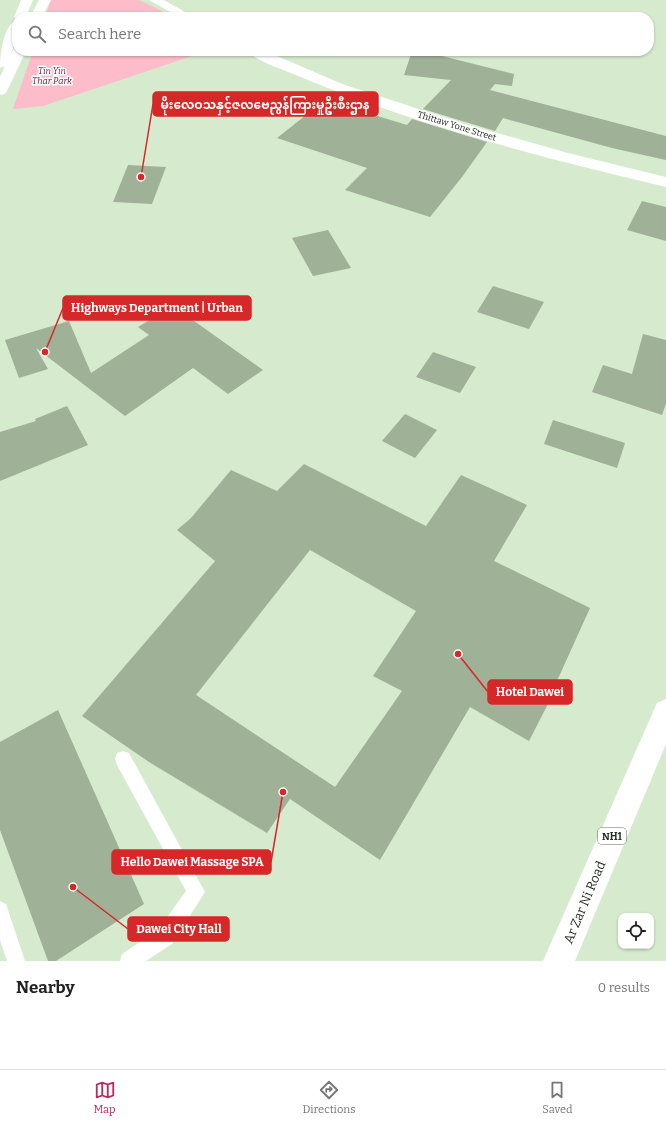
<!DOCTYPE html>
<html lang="en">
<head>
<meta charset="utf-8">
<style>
	:root { --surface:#fff; --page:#f2f2f2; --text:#222; --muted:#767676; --line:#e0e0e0; --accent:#b92b5d }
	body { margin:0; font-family:Bitter,"Noto Sans Myanmar",serif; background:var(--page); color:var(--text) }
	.controls { position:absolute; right:12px; bottom:12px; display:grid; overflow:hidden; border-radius:8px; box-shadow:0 1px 3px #0004 }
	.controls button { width:36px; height:36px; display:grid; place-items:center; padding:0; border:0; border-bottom:1px solid var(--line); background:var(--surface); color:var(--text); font:20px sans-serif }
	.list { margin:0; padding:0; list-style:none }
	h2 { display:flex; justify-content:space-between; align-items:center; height:52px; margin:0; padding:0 16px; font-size:17px }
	h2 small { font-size:13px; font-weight:400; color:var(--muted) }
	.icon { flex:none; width:22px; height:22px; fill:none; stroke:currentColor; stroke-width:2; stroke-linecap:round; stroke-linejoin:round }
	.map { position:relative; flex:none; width:666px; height:961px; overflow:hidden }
	.search { position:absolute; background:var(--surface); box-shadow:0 1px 3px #0004; left:12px; right:12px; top:12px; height:44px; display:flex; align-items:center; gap:10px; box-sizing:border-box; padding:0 14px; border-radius:16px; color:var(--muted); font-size:15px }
	.sheet { height:108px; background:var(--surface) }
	nav { display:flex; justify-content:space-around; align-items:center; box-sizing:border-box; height:56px; border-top:1px solid var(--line); background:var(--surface); font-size:11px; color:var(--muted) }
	nav a { display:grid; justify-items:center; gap:2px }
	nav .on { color:var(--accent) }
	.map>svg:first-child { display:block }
	.green { fill:#fcbcc9 }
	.building { fill:#9fb197; fill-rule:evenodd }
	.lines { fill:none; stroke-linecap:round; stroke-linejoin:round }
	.service { fill:#fff; fill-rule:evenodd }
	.minor { fill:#fff; fill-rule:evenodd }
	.tertiary { fill:#fff; fill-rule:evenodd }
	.trunk { fill:#fff; fill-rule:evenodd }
	.labels { text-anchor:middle; stroke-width:3; stroke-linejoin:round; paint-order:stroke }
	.far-park-label { font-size:9px; font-style:italic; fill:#780c37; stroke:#fff }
	.far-street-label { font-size:9px; fill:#242b21; stroke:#fff }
	.shield { fill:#fff; stroke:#666b64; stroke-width:1 }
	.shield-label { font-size:10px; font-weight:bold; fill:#242b21 }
	.near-street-label { font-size:13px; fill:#242b21; stroke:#fff }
	.leader { fill:none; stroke:#d62828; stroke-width:1.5 }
	.callout-dot { fill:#d62828; stroke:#fff; stroke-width:1.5 }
	.callout { fill:#d62828; stroke:#d62828; stroke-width:1.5 }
	.callout-label { font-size:12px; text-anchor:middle; font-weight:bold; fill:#fff }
</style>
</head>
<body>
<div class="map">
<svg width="666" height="961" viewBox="0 0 666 961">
	<rect width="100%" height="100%" fill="#d6eace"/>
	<path class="green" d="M51 0H139L174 17H45Z
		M33 51H207L43 106 13 109Z"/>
	<path class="building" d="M412 51H444L442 56 514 74 512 86 495 84 490 90 666 136V160L612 148 503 118 495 131 423 109 451 80 404 75Z
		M325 100 407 125 412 119 487 142 462 177 430 217 345 190 367 168 277 138Z
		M128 165 166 167 152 204 113 202Z
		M642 201 666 207V241L627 230Z
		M328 230 351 268 313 276 292 238Z
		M493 286 544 302 529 329 477 312Z
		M173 306 263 370 228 394 193 368 125 416 36 348 48 369 19 378 5 340 69 321 91 373 149 335 138 327Z
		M643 334 666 340V404L662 415 592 392 603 365 632 374Z
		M433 352 476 367 460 393 416 377Z
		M67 406 88 445 0 481V432L36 421 35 419Z
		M405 414 437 430 415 458 382 441Z
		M553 420 625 443 617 468 544 444Z
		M304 464 426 526 461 475 527 505 494 561 590 608 547 703 548 704 529 741 470 707 380 860 290 799 267 833 149 762 82 716 215 561 177 530 191 518 231 470 277 491ZM310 550 416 611 373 676 402 691 335 787 196 695Z
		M58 710 144 904 56 961H48L0 830V742Z"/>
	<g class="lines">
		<path class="service" d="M123 751 129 753 205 892 172 944 146 961H120L122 954 158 930 186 891 117 765 115 759 117 753Z
			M0 901 6 904 25 961H7L0 940Z"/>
		<path class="minor" d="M149 0H164L194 17H179Z
			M248 51H265L345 85 465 124 568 153 666 177V187C540 157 411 124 291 73 281 69 254 60 248 51Z"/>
		<path class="tertiary" d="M21 0H33L26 17H17V20L14 17Z
			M39 0H51L42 17H30Z
			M17 20V39L9 58 14 48H17V51H26L7 91 5 94 0 95V77L5 66 0 68C0 56 3 24 17 20Z"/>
		<path class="trunk" d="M666 699V744L575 961H543L657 703Z"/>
	</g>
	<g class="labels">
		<g class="far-park-label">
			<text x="52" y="74">Tin Yin<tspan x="52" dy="10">Thar Park</tspan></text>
		</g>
		<g class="far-street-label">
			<text transform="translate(457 126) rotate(17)" y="3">Thittaw Yone Street</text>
		</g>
		<rect class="shield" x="598" y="828" width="28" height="16" rx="3"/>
		<g class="shield-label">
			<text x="612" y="840">NH1</text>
		</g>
		<g class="near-street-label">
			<text transform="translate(584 902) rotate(-67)" y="5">Ar Zar Ni Road</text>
		</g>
	</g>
	<path class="leader" d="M141 177L153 104M45 352L63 308M458 654L488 692M283 792L271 862M73 887L128 929"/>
	<g class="callout-dot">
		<circle cx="141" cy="177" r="4"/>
		<circle cx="45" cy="352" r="4"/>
		<circle cx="458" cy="654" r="4"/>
		<circle cx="283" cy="792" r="4"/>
		<circle cx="73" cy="887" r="4"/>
	</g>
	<g class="callout">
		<rect x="153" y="92" width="225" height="24" rx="4"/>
		<rect x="63" y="296" width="188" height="24" rx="4"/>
		<rect x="488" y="680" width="84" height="24" rx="4"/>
		<rect x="112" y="850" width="159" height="24" rx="4"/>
		<rect x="128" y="917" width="101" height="24" rx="4"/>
	</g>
	<g class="callout-label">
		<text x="265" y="109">မိုးလေဝသနှင့်ဇလဗေညွန်ကြားမှုဦးစီးဌာန</text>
		<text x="157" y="312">Highways Department | Urban</text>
		<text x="530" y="696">Hotel Dawei</text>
		<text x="192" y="866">Hello Dawei Massage SPA</text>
		<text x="179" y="933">Dawei City Hall</text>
	</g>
</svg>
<div class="controls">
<button><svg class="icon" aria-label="locate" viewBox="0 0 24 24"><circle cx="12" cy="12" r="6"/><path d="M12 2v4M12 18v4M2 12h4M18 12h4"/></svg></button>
</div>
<div class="search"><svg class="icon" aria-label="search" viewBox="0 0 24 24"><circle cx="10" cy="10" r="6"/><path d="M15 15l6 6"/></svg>Search here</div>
</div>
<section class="sheet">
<h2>Nearby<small>0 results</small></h2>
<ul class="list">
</ul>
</section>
<nav>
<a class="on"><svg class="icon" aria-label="map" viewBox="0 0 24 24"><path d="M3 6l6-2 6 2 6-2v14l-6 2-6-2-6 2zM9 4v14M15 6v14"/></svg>Map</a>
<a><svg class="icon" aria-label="directions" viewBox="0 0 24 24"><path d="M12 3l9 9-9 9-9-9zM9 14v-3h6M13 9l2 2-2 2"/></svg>Directions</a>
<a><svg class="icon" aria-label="saved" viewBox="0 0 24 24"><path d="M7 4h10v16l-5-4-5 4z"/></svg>Saved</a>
</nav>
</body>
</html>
